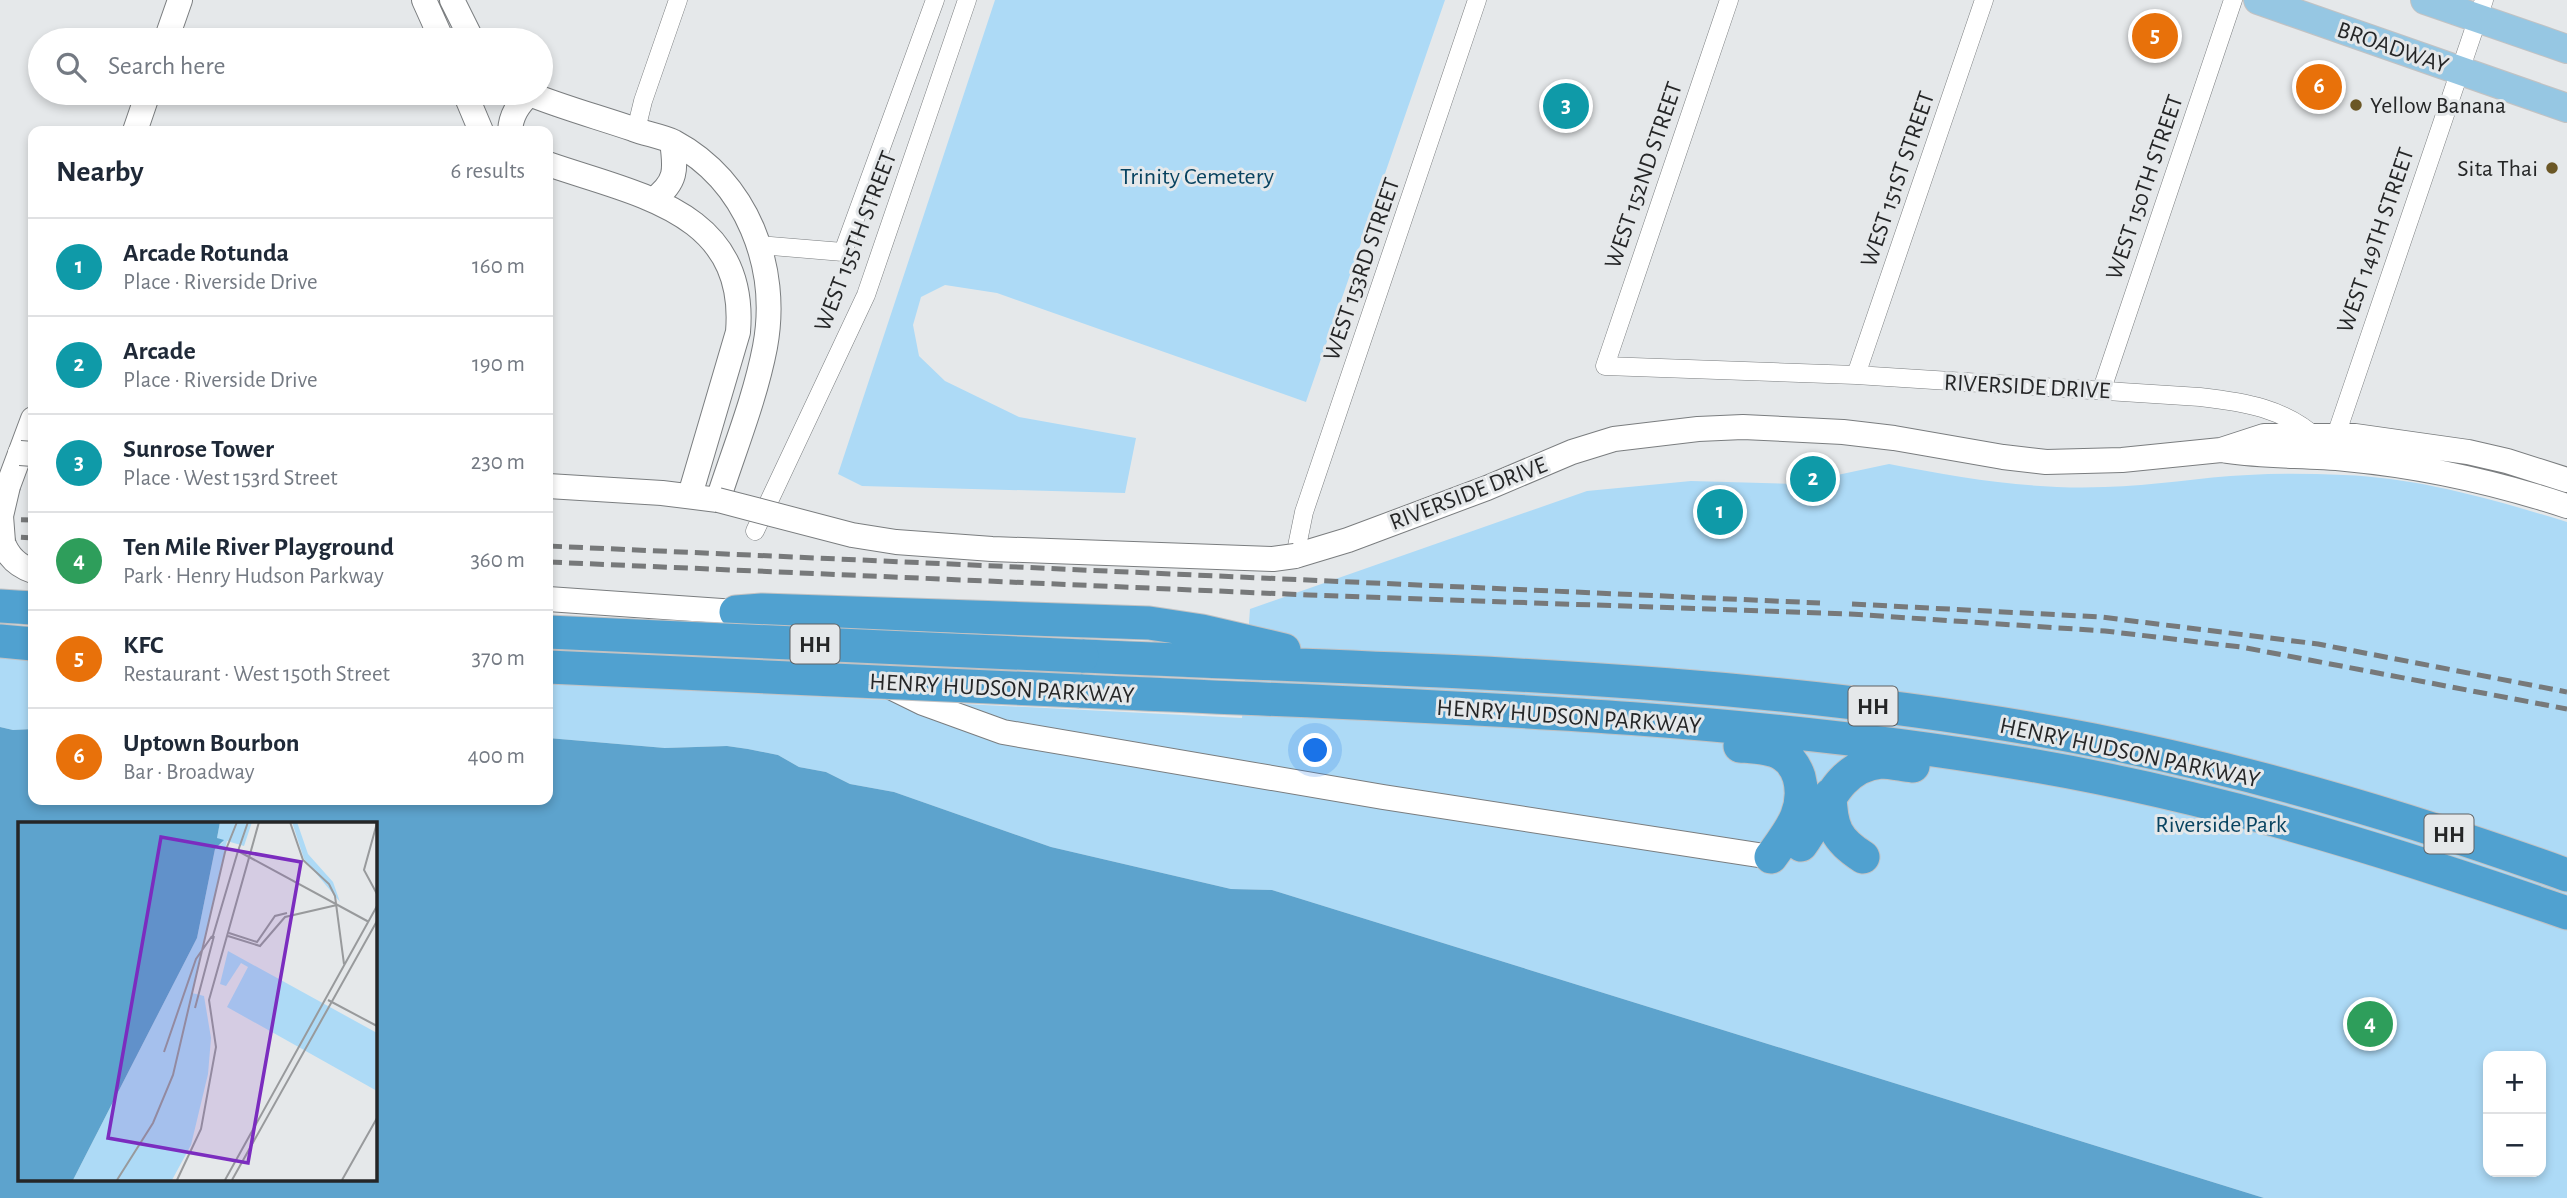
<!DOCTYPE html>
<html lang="en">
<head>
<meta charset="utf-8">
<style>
	:root { --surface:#fff; --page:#f2f2f3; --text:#1f2937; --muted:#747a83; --line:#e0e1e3; --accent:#6b5726 }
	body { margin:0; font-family:"Alegreya Sans",sans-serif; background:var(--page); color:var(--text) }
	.controls { position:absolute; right:21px; bottom:21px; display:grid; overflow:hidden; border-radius:14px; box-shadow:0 4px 10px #0003 }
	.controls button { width:63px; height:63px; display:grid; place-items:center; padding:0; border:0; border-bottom:2px solid var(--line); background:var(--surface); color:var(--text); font:35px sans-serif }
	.you { position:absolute; left:1316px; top:751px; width:24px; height:24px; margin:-18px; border:5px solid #fff; border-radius:50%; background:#1a73e8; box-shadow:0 0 0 10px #1a73e833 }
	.badge { display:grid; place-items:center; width:46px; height:46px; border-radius:50%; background:var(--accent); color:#fff; font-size:23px; font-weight:700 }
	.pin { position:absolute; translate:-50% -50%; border:4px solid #fff; box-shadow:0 2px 7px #0006 }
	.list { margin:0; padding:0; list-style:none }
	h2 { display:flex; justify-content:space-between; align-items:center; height:91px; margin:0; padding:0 28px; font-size:30px }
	h2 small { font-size:23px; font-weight:400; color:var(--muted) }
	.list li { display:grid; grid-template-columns:46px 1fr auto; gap:21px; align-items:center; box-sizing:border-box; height:98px; padding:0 28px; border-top:2px solid var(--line) }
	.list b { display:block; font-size:26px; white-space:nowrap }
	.list p { margin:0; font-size:23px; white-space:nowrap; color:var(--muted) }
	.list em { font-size:23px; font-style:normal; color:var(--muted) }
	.icon { flex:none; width:38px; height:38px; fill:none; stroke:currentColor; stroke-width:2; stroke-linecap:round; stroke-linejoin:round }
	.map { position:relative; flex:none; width:2567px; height:1198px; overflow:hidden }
	.search { position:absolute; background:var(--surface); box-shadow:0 4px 10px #0003; left:28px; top:28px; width:525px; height:77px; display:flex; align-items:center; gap:18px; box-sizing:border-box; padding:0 24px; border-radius:38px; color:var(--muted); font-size:26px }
	.panel { position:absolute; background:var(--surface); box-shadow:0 4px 10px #0003; left:28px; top:126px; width:525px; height:679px; border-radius:14px }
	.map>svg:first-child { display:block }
	.green { fill:#addaf6; fill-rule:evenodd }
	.water { fill:#5da3cd; fill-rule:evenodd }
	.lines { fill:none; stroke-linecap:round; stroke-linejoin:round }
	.street-casing { stroke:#7a7d7f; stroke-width:19 }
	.secondary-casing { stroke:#7a7d7f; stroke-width:26 }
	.primary-casing { stroke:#c2c2c3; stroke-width:30 }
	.highway-casing { stroke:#c2c2c3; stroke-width:35 }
	.street { stroke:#fff; stroke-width:18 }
	.secondary { stroke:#fff; stroke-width:24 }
	.primary { stroke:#96c7e3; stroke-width:28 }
	.highway { stroke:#50a1d0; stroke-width:33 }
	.rail { stroke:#77797a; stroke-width:5; stroke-dasharray:14 7; stroke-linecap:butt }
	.secondary-bridge-casing { stroke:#7a7d7f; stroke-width:26; stroke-linecap:butt }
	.highway-bridge-casing { stroke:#c2c2c3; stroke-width:35; stroke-linecap:butt }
	.secondary-bridge { stroke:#fff; stroke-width:24 }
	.highway-bridge { stroke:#50a1d0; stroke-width:33 }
	.poi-dot { fill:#6b5726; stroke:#e5e8ea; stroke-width:2.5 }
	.labels { text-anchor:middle; stroke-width:6; stroke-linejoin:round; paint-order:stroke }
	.shield { fill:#e5e8ea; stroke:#5f6062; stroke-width:2 }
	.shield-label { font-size:23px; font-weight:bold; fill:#252627 }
	.street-label { font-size:24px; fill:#252627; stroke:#e5e8ea }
	.poi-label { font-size:24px; fill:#252627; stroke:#e5e8ea; text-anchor:start }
	.park-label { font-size:24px; fill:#084360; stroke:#e5e8ea }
	.inset-road { fill:none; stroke:#989a9c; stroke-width:2 }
	.view { fill:#7b2cbf; fill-opacity:0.15; stroke:#7b2cbf; stroke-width:3.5 }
	.inset-edge { fill:none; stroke:#252627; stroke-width:3.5 }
</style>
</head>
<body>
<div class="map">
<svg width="2567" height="1198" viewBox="0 0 2567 1198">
	<rect width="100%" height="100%" fill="#e5e8ea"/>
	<path class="green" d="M995 0H1445L1306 402 997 293 945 285 921 297 913 325 919 356 945 381 1019 417 1136 438 1125 493 862 486 838 474Z
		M1889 464C1961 478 2032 490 2105 487 2153 486 2201 477 2248 475 2280 473 2312 474 2344 475 2420 478 2495 500 2567 522V1198H2264L1272 890 1231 889 1051 847 894 792 850 784 826 772 799 767 778 755 748 749 727 746 665 748 548 738V683L1242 718 1250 609 1587 491 1691 481 1795 484ZM2488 1056H2541V1172H2488Z
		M0 655 33 658V729L13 730 0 727Z"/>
	<path class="water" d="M0 727 13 730 33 729V800H548V738L665 748 727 746 748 749 778 755 799 767 826 772 850 784 894 792 1051 847 1231 889 1272 890 2264 1198H0ZM19 824H374V1179H19Z"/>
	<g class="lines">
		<g class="street-casing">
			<path id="street" d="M1729 0 1605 366 1856 375 2200 397C2244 402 2285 408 2319 440
				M636 130 643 101 678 0
				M759 245 843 252 935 0
				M1856 375 1984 0
				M2102 389 2233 0
				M2333 444 2484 0
				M755 531 866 295 967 0
				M1295 556 1304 512 1477 0"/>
		</g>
		<g class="secondary-casing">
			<path id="secondary" d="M424 0 442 40
				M452 0 472 40
				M166 40 180 0
				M465 93 481 131
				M527 93C561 107 598 117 633 129 646 134 661 136 674 142 747 181 780 267 765 347 755 399 734 450 718 500L662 493 548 486
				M135 131 148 93
				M510 131C511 115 518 105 529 94
				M548 164C637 195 748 211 738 332L690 495
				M653 200C677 182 676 170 672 141
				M2227 451C2267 457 2306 455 2346 459 2422 466 2494 482 2567 506
				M8 486 33 419
				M3 542C8 557 18 566 33 571
				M1295 556 1348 540 1487 488 1572 452 1614 439 1698 429 1743 427 1843 432 1894 438 2003 457 2046 462 2122 460 2221 450 2264 436H2355L2468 452 2507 461 2567 480
				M548 599 736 612 751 618
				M809 647 923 703 1003 732 1383 797 1771 857"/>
		</g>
		<g class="primary-casing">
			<path id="primary" d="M2258 0 2567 108
				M2425 0 2567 49"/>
		</g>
		<g class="highway-casing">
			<path id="highway" d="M0 606 33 608
				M736 612 762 610 1149 623 1202 631 1284 650
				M0 641 33 644
				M1082 656C1419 671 1761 675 2093 740 2255 772 2412 819 2567 875
				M1080 691C1394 706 1708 711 2018 763 2206 794 2387 850 2567 913
				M1740 746C1754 747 1771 747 1783 755 1791 760 1796 768 1799 777 1808 810 1789 832 1771 857
				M1830 795C1831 827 1836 840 1863 857
				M1801 845C1824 815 1835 766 1881 762 1891 762 1903 765 1913 766"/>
		</g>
		<use href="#street" class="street"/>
		<use href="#secondary" class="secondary"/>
		<use href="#primary" class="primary"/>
		<use href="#highway" class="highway"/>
		<path class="rail" d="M0 519 33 520
			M0 536 33 538
			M548 546 1820 603
			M548 562 1309 595 1850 614 2105 631 2241 647 2567 709
			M1852 604 2101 617 2318 644 2567 692"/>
		<g class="secondary-bridge-casing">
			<path id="secondary-bridge" d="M20 453 33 454
				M718 500 852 535 896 542 992 549 1273 559 1295 556
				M3 542 1 516 8 486"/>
		</g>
		<g class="highway-bridge-casing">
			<path id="highway-bridge" d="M548 632 1082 656
				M548 667 1080 691"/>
		</g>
		<use href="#secondary-bridge" class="secondary-bridge"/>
		<use href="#highway-bridge" class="highway-bridge"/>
	</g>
	<g class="poi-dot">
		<circle cx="2356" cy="105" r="7"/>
		<circle cx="2552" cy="168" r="7"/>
	</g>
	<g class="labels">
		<g class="shield">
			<rect x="790.5" y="624.5" width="49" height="39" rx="5"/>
			<rect x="1848.5" y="686.5" width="49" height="39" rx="5"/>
			<rect x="2424.5" y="814.5" width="49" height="39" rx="5"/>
		</g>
		<g class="shield-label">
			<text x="815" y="652">HH</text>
			<text x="1873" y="714">HH</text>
			<text x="2449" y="842">HH</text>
		</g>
		<g class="street-label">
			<text transform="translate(2393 47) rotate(19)" y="8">BROADWAY</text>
			<text transform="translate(1643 175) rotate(-71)" y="8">WEST 152ND STREET</text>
			<text transform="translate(1897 179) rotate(-71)" y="8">WEST 151ST STREET</text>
			<text transform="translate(2144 187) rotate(-71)" y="8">WEST 150TH STREET</text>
			<text transform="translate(2375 240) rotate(-71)" y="8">WEST 149TH STREET</text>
			<text transform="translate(855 241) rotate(-69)" y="8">WEST 155TH STREET</text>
			<text transform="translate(1361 269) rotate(-71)" y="8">WEST 153RD STREET</text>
			<text transform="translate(2027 386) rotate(3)" y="8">RIVERSIDE DRIVE</text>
			<text transform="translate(1468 493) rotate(-21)" y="8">RIVERSIDE DRIVE</text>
			<text transform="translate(1002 688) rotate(3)" y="8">HENRY HUDSON PARKWAY</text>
			<text transform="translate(1569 716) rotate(4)" y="8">HENRY HUDSON PARKWAY</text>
			<text transform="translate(2130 752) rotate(12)" y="8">HENRY HUDSON PARKWAY</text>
		</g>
		<g class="poi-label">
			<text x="2370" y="113">Yellow Banana</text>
			<text x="2538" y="176" text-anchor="end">Sita Thai</text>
		</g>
		<g class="park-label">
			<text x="1197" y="184">Trinity Cemetery</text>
			<text x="2221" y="832">Riverside Park</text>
		</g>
	</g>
	<g transform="translate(18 822)">
		<rect width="359" height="359" fill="#e5e8ea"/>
		<path d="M202 0H234L226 24 209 19 174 171 186 174 193 216 190 252 173 323 154 358H55L179 116 197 27 205 20 199 16ZM274 0H279L290 32 315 60 322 80 286 37ZM210 129 359 211V269L209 185 230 145 223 141 208 164 202 162Z" fill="#addaf6"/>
		<path d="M0 0H202L199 16 206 18 197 27 179 116 55 358H0Z" fill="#5da3cd"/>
		<path class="inset-road" d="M272 0 285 38 311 62 317 74 326 142M359 1 346 48 359 72M220 29 230 0M211 111 239 120 257 94 269 91M210 114 242 124 267 95 319 83M194 117 220 29 351 100M310 178 359 204M177 186 196 114M146 230 178 137 194 114M99 358 135 301 155 253 207 30 219 0M159 358 183 307 198 225 191 178 241 0M207 358 359 84M214 358 359 99M324 358 359 296"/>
		<path class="view" d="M143 15 283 40 230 341 90 316Z"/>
		<rect width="359" height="359" class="inset-edge"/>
	</g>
</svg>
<div class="controls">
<button>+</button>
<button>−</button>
</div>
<div class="you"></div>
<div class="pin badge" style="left:1720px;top:512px;background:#0f9aa8">1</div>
<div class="pin badge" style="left:1813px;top:479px;background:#0f9aa8">2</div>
<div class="pin badge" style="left:1566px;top:106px;background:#0f9aa8">3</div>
<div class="pin badge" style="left:2370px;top:1024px;background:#2e9e5b">4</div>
<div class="pin badge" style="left:2155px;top:36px;background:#e8710a">5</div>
<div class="pin badge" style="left:2319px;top:87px;background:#e8710a">6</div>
<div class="search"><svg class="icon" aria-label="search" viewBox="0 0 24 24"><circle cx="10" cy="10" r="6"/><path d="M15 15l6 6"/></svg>Search here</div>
<section class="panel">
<h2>Nearby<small>6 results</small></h2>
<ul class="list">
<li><span class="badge" style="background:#0f9aa8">1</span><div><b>Arcade Rotunda</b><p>Place · Riverside Drive</p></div><em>160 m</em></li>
<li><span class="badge" style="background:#0f9aa8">2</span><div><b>Arcade</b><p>Place · Riverside Drive</p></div><em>190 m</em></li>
<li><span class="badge" style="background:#0f9aa8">3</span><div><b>Sunrose Tower</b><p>Place · West 153rd Street</p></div><em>230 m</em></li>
<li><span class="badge" style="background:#2e9e5b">4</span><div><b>Ten Mile River Playground</b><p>Park · Henry Hudson Parkway</p></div><em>360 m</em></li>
<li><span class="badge" style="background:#e8710a">5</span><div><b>KFC</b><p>Restaurant · West 150th Street</p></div><em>370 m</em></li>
<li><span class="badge" style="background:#e8710a">6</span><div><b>Uptown Bourbon</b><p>Bar · Broadway</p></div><em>400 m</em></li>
</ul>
</section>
</div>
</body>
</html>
